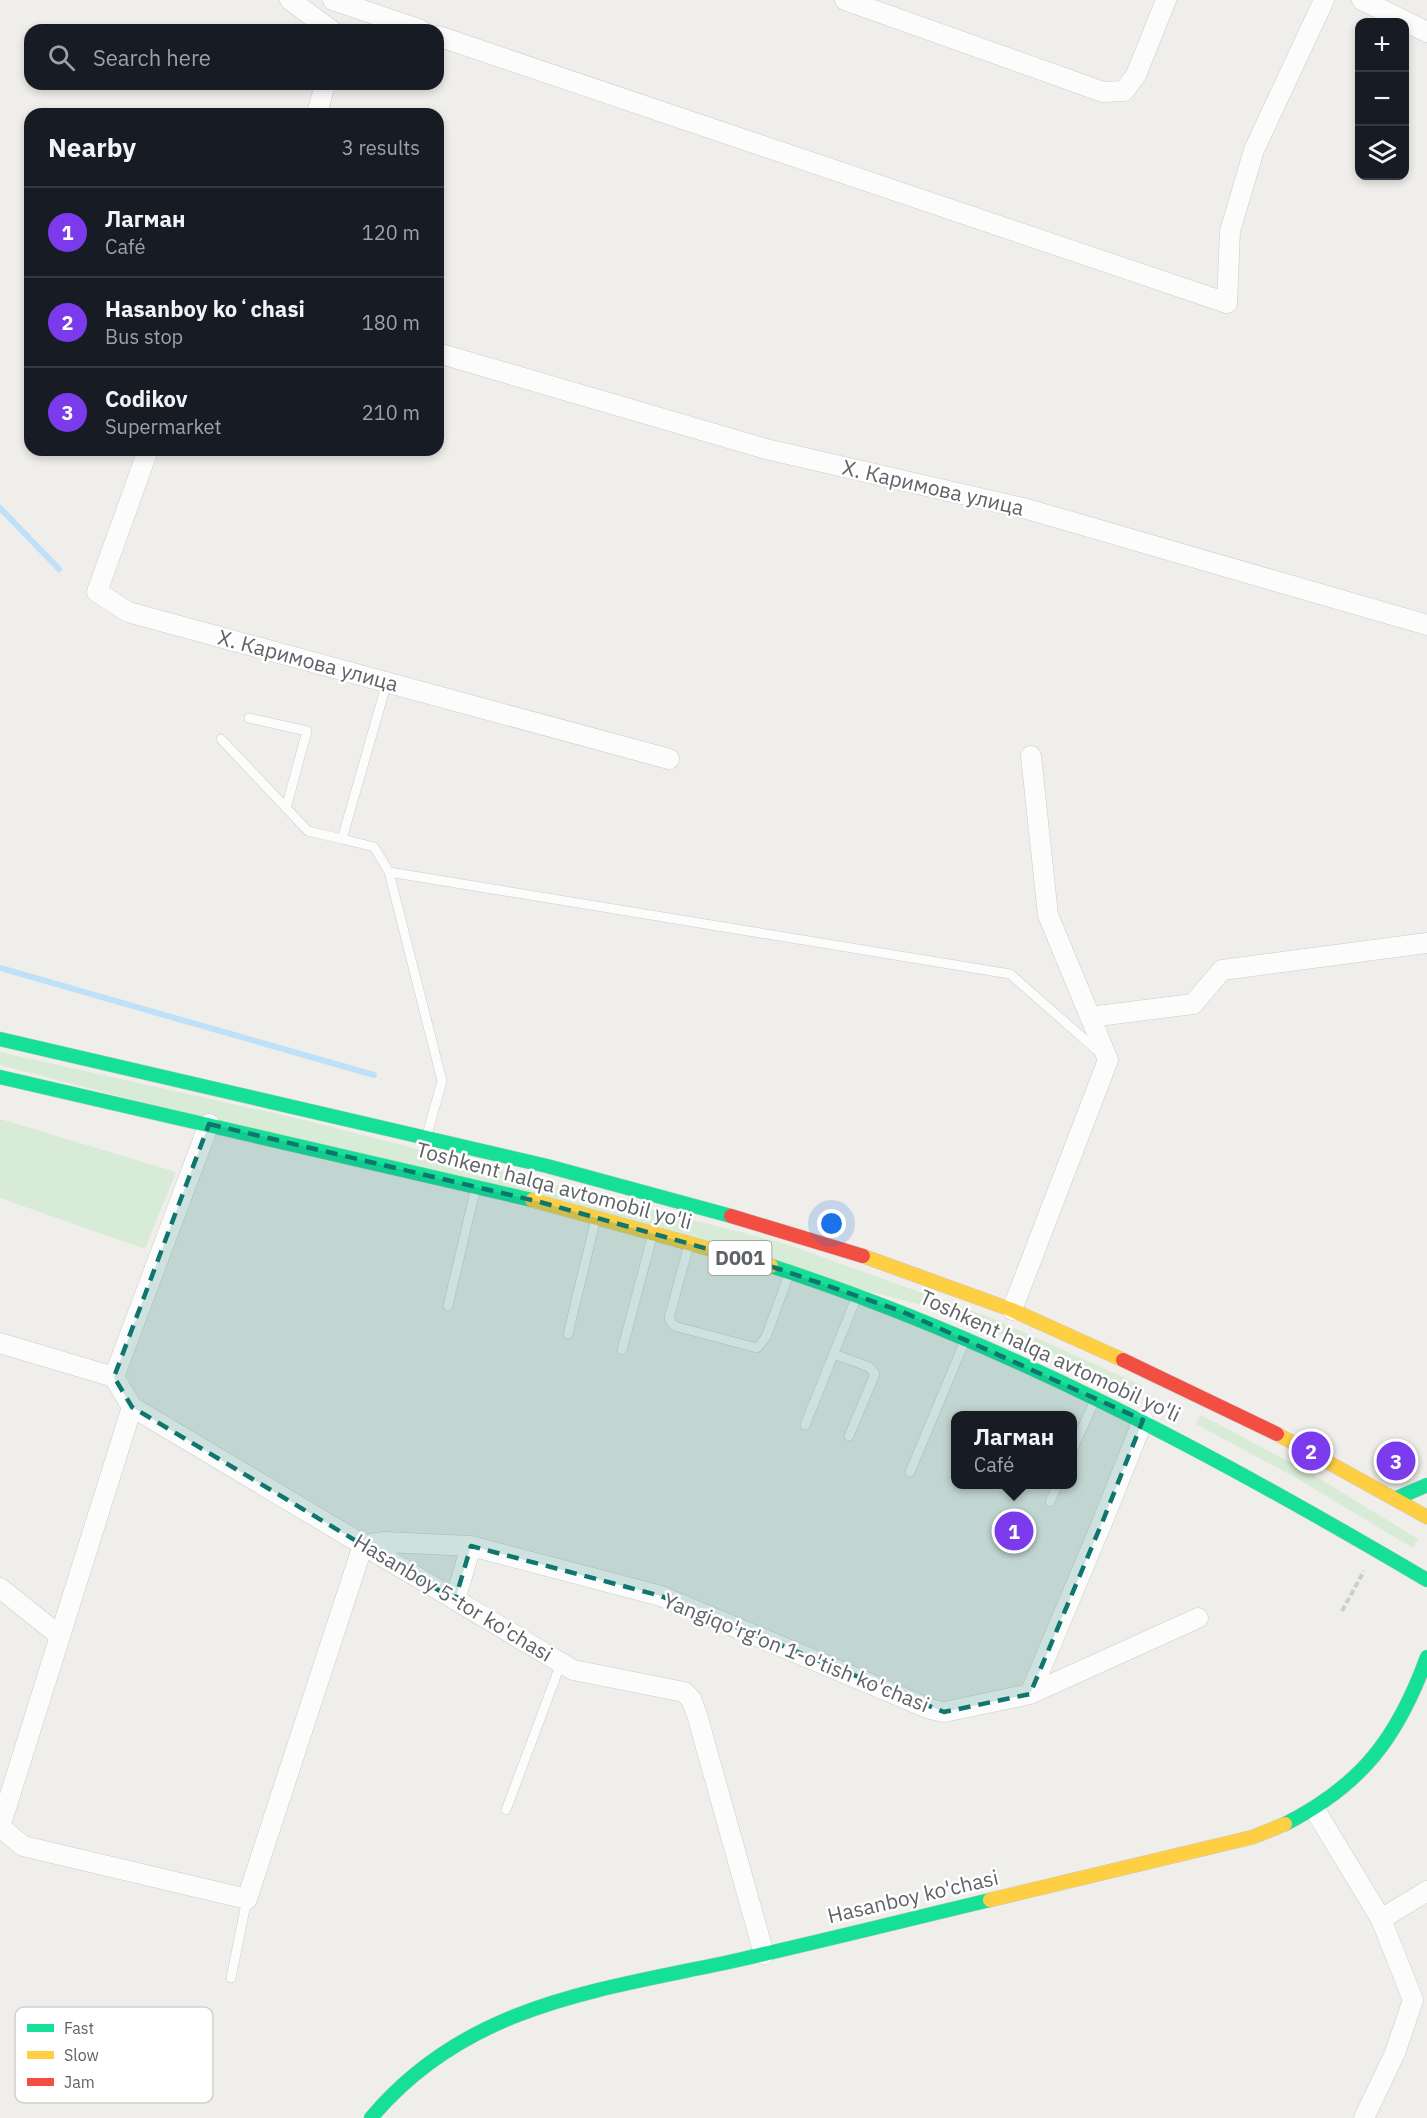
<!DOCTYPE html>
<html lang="en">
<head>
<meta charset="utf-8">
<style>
	:root { --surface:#171b24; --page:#20242c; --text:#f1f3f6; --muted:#9ea1a6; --line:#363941; --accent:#7c3aed }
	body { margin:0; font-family:"IBM Plex Sans",sans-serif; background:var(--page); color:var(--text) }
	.controls { position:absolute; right:18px; top:18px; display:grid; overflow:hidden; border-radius:12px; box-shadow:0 3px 9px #0003 }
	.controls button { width:54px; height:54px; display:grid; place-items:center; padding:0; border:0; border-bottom:2px solid var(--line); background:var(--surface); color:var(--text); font:30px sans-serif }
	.you { position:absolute; left:832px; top:1224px; width:21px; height:21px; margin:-15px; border:4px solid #fff; border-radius:50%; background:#1a73e8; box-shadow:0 0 0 9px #1a73e833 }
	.badge { display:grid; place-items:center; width:39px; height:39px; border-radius:50%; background:var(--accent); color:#fff; font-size:20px; font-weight:700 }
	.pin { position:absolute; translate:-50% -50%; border:3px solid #fff; box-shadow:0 2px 6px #0006 }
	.popup { position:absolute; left:951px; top:1411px; width:126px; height:78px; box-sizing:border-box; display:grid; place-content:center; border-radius:12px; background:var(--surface); filter:drop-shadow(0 2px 4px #0005); font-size:20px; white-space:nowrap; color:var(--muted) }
	.popup b { font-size:22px; color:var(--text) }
	.popup::after { content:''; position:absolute; left:50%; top:100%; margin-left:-12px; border:12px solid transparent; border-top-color:var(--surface) }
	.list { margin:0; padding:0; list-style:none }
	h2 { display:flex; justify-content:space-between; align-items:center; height:78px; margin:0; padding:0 24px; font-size:26px }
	h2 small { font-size:20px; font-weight:400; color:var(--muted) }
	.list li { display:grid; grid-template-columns:39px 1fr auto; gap:18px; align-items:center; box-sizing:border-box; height:90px; padding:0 24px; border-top:2px solid var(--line) }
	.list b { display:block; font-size:22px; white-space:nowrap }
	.list p { margin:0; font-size:20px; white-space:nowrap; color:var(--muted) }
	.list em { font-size:20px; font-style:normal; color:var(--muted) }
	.icon { flex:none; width:33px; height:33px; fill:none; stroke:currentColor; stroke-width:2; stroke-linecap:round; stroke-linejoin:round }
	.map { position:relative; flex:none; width:1427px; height:2118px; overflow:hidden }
	.search { position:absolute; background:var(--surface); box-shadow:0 3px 9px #0003; left:24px; top:24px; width:420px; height:66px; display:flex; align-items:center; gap:15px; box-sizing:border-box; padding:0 21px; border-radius:18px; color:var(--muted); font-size:22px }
	.panel { position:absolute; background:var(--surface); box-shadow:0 3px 9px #0003; left:24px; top:108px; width:420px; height:348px; border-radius:18px }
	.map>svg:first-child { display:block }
	.green { fill:#d8ebd6 }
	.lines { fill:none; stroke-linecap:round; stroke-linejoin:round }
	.stream { stroke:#bfe0f9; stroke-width:6 }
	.lane-casing { stroke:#cbcccc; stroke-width:10 }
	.street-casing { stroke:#cbcccc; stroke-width:21 }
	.fast-casing { stroke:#cacacb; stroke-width:15 }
	.slow-casing { stroke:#cacacb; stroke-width:15 }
	.jam-casing { stroke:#cacacb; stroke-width:15 }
	.path { stroke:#cacfcc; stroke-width:4; stroke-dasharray:6 3; stroke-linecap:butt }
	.lane { stroke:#fdfcfc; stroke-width:9 }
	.street { stroke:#fdfcfc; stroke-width:20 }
	.fast { stroke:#16e098; stroke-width:14 }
	.slow { stroke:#ffcf43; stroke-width:14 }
	.jam { stroke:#f24e42; stroke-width:14 }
	.marked { fill:#0f766e; fill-opacity:0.2; stroke:#0f766e; stroke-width:4.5; stroke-dasharray:12 8; stroke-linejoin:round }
	.labels { text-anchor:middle; stroke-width:5; stroke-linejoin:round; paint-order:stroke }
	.shield { fill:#fff; stroke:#8f9295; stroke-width:1.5 }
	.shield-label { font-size:20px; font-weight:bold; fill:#5f6368 }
	.street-label { font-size:21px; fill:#5f6368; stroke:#fff }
	.key { fill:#fff; stroke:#cfd0d2; stroke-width:1.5 }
	.key-label { font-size:16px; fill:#5f6368 }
</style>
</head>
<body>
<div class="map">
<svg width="1427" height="2118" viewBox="0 0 1427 2118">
	<rect width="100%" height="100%" fill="#efeeea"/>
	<path class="green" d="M0 1052 304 1120 786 1244 992 1318 1143 1386 1138 1395 1038 1349 937 1309 0 1065Z
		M0 1119 176 1172 145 1249 0 1198Z
		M1201 1415 1312 1474 1418 1539 1413 1548 1298 1479 1196 1424Z"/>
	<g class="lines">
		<path class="stream" d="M0 508 59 569
			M0 968 374 1075"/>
		<g class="lane-casing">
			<path id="lane" d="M387 682 342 839 374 847 389 872 442 1081 428 1131
				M249 718 307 731 286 808
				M221 739 308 831 342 839
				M389 872 1010 974 1099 1052
				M688 1248 669 1318 674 1326 757 1348 766 1337 788 1277
				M448 1306 475 1191
				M568 1334 595 1222
				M622 1350 652 1237
				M834 1354 869 1367 875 1374 849 1436
				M805 1425 855 1301
				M1072 1451 1094 1402
				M910 1472 964 1343
				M1050 1502 1058 1484
				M506 1810 561 1663
				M231 1978 247 1899"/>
		</g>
		<g class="street-casing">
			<path id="street" d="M290 0 331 30
				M333 0 421 30
				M845 0 1103 92 1124 91 1136 75 1166 0
				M1362 0 1427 32
				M438 36 1227 303 1230 231 1254 150 1324 0
				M317 114 325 84
				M438 353 766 449 1027 509 1427 625
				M148 450 97 592 128 612 669 759
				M1090 1017 1193 1004 1222 970 1427 943
				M1012 1310 1108 1060 1048 915 1031 756
				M0 1343 114 1377 132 1407 573 1670 684 1692 691 1699 697 1715 764 1954
				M114 1377 209 1124
				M132 1407 0 1827 23 1846 247 1899 363 1545 385 1542 471 1546
				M0 1588 60 1636
				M455 1600 471 1546 661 1596 930 1709 944 1712 1030 1694 1198 1618
				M1030 1694 1104 1518 1143 1420
				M1315 1810 1381 1919 1413 2000 1395 2053 1364 2118
				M1381 1919 1427 1891"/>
		</g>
		<g class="fast-casing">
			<path id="fast" d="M0 1039 547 1166 731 1216
				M0 1077 532 1200
				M771 1266C1004 1341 1217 1456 1427 1580
				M1397 1498 1427 1485
				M1285 1824C1362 1785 1398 1737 1427 1657
				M371 2118C467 2003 601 1990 738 1960 822 1941 906 1920 990 1900"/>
		</g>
		<g class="slow-casing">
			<path id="slow" d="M532 1200 771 1266
				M863 1256 1012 1310 1123 1360
				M1277 1434 1427 1517
				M990 1900 1253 1837 1285 1824"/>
		</g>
		<g class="jam-casing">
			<path id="jam" d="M731 1216 863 1256
				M1123 1360 1277 1434"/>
		</g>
		<path class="path" d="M1342 1611 1364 1571"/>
		<use href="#lane" class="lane"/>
		<use href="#street" class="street"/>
		<use href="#fast" class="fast"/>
		<use href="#slow" class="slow"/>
		<use href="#jam" class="jam"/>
	</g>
	<path class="marked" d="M209 1124 540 1202 776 1268 901 1311 1143 1420 1104 1518 1030 1694 944 1712 661 1596 471 1546 455 1600 132 1407 114 1377Z"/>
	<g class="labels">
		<rect class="shield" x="708.5" y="1241" width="63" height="34" rx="4.5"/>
		<g class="shield-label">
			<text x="740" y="1265">D001</text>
		</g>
		<g class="street-label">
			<text transform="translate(933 488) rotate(13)" y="7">Х. Каримова улица</text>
			<text transform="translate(308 661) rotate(15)" y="7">Х. Каримова улица</text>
			<text transform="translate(554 1186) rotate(15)" y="7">Toshkent halqa avtomobil yo'li</text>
			<text transform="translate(1050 1356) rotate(25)" y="7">Toshkent halqa avtomobil yo'li</text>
			<text transform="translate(453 1598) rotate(31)" y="7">Hasanboy 5-tor ko'chasi</text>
			<text transform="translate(796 1653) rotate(22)" y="7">Yangiqo'rg'on 1-o'tish ko'chasi</text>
			<text transform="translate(913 1897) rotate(-13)" y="7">Hasanboy ko'chasi</text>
		</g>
	</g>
	<rect x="15" y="2007" width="198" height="96" rx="9" class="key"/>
	<rect x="27" y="2024" width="27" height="8" fill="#16e098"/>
	<rect x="27" y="2051" width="27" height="8" fill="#ffcf43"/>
	<rect x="27" y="2078" width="27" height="8" fill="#f24e42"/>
	<g class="key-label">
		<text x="64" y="2034">Fast</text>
		<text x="64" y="2061">Slow</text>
		<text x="64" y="2088">Jam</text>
	</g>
</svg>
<div class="controls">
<button>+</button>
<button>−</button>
<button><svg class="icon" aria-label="layers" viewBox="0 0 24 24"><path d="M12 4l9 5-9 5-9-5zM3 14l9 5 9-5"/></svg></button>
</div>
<div class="you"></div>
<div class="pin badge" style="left:1014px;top:1531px">1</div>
<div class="popup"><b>Лагман</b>Café</div>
<div class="pin badge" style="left:1311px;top:1451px">2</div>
<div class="pin badge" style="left:1396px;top:1461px">3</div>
<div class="search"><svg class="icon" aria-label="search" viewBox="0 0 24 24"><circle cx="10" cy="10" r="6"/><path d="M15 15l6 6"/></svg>Search here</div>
<section class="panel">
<h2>Nearby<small>3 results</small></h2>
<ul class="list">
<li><span class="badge">1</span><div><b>Лагман</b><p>Café</p></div><em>120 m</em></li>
<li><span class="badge">2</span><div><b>Hasanboy koʻchasi</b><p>Bus stop</p></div><em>180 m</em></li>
<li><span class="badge">3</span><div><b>Codikov</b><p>Supermarket</p></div><em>210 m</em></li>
</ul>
</section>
</div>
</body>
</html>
